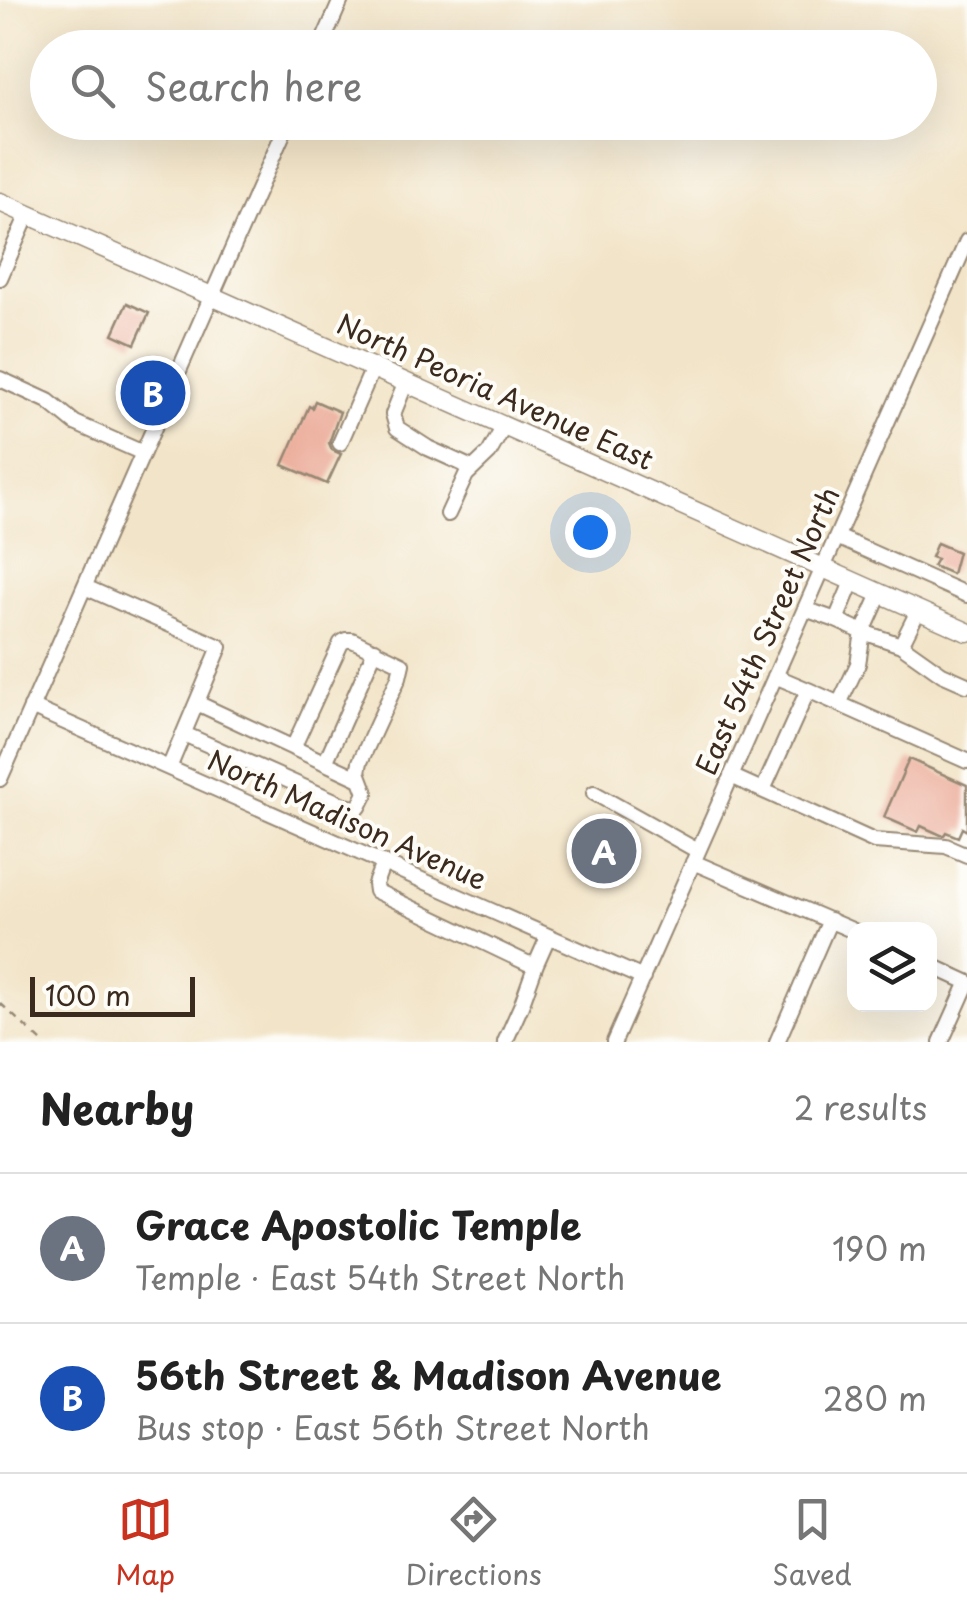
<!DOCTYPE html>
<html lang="en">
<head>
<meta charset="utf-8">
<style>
	:root { --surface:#fff; --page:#f6f6f6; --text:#222; --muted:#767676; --line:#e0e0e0; --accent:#c8321e }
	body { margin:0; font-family:"Playpen Sans",sans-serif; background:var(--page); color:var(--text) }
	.controls { position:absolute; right:30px; bottom:30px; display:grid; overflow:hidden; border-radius:20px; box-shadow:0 10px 40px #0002 }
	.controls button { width:90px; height:90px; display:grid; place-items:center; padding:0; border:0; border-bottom:2px solid var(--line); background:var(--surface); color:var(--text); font:50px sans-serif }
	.scale { position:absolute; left:30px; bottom:25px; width:165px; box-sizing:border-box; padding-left:10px; border:5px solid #3b2a1e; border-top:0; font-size:28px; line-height:35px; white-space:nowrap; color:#3b2a1e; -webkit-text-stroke:8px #fdfcf7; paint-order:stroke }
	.you { position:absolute; left:590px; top:532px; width:35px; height:35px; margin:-25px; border:8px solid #fff; border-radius:50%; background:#1a73e8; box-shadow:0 0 0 15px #1a73e833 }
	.badge { display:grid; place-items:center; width:65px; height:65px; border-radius:50%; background:var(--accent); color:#fff; font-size:32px; font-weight:700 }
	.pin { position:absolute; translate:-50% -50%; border:5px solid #fff; box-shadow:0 2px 10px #0006 }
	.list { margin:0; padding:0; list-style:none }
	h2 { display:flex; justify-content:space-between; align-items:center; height:130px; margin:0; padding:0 40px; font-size:42px }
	h2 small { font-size:32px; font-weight:400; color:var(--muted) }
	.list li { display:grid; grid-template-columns:65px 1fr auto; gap:30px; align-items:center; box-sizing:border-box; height:150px; padding:0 40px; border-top:2px solid var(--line) }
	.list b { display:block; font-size:38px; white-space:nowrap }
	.list p { margin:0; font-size:32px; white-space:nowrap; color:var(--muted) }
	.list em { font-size:32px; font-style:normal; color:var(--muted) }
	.icon { flex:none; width:55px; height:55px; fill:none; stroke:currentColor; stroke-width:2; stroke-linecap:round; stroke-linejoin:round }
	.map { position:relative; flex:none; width:967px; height:1042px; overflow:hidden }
	.search { position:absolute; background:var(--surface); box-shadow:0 10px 40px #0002; left:30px; right:30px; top:30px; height:110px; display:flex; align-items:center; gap:25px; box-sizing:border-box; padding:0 35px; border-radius:55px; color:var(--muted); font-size:38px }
	.sheet { height:430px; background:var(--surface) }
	nav { display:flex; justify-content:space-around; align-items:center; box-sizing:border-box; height:140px; border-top:2px solid var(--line); background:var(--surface); font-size:28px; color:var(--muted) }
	nav a { display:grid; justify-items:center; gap:5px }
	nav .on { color:var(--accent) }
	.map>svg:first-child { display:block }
	.building { fill:#ecad9b }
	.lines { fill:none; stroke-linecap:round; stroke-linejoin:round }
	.minor-casing { stroke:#968773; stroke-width:18 }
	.major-casing { stroke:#968773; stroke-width:21 }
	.path { stroke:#968773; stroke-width:2.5; stroke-dasharray:8 8; stroke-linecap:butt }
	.minor { stroke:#fff; stroke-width:14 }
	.major { stroke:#fff; stroke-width:18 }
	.labels { text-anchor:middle; stroke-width:8; stroke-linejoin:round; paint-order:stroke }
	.street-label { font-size:28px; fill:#3b2a1e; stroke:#fdfcf7 }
</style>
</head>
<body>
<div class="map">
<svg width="967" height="1042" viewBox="0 0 967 1042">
	<rect width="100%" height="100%" fill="#fdfcf7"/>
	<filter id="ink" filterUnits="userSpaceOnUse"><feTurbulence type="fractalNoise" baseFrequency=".01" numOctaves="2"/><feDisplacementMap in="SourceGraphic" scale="20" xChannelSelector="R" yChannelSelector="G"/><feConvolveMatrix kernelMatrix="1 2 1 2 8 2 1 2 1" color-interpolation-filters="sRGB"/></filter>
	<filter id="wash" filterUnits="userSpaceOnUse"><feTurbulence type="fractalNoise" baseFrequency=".0048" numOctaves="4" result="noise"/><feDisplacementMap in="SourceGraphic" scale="40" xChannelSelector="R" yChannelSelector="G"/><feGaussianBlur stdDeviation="2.25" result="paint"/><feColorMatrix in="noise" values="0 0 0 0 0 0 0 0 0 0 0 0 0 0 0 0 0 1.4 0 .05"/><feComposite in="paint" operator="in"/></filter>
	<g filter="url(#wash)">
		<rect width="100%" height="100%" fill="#f2e4c8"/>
		<g id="blocks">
			<path class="building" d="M127 303 149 313 135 344 113 334Z
				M315 401 340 412 329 443 332 450 341 454 327 484 283 465 309 406 312 408Z
				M937 543 958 552 952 574 933 566 937 559 931 557Z
				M909 759 967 785V831L962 828 958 837 946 832 944 835H941L921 826 918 832 884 817Z"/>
		</g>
	</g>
	<g filter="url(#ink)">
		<use href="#blocks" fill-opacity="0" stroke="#968773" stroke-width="2.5"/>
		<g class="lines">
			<g class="minor-casing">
				<path id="minor" d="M320 48 341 0
					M0 278 28 214
					M0 379 48 401 75 423 143 453
					M406 382 393 414 397 428 428 448 472 468
					M340 443 373 368
					M448 514 466 475 489 453 504 426
					M837 537 967 595
					M85 587 220 647 169 768
					M805 609 836 620 852 582
					M836 620 863 632 880 594
					M901 645 942 674 967 685
					M808 690 967 761
					M197 703 360 779
					M839 704 858 664 863 632 901 645 918 611
					M31 707 643 978
					M184 734 346 806 353 808 359 807 366 793 358 772 360 762 399 677 402 664 352 640H346L341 643 293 748
					M325 763 375 650
					M731 776 874 841 946 846 967 855
					M0 779 288 122
					M763 790 808 690 775 676
					M594 793 698 851
					M693 862 854 931
					M383 863 375 884 376 891 527 963 536 964 548 937
					M930 965 967 982
					M505 1042 521 1006 536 964
					M614 1042 967 241
					M777 1042 830 920
					M941 1042 967 984"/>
			</g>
			<g class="major-casing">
				<path id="major" d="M0 202 967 632"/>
			</g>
			<path class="path" d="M0 1003 42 1042"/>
			<use href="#minor" class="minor"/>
			<use href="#major" class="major"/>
		</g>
	</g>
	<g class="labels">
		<g class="street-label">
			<text transform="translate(495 392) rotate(24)" y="10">North Peoria Avenue East</text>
			<text transform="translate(768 631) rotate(-66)" y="10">East 54th Street North</text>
			<text transform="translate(347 820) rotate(24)" y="10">North Madison Avenue</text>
		</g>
	</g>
</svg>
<div class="controls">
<button><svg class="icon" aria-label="layers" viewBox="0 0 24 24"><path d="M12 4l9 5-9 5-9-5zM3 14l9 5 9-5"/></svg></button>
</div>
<div class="scale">100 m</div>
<div class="you"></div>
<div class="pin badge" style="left:604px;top:851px;background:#6b7280">A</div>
<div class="pin badge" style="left:153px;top:393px;background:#1a4fb4">B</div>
<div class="search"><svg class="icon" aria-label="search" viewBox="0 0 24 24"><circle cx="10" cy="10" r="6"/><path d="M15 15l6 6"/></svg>Search here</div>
</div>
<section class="sheet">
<h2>Nearby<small>2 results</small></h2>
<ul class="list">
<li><span class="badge" style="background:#6b7280">A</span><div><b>Grace Apostolic Temple</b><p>Temple · East 54th Street North</p></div><em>190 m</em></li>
<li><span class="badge" style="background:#1a4fb4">B</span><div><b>56th Street &amp; Madison Avenue</b><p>Bus stop · East 56th Street North</p></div><em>280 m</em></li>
</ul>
</section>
<nav>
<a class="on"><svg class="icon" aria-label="map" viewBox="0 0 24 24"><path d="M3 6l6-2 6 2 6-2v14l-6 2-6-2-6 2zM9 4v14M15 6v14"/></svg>Map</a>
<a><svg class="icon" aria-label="directions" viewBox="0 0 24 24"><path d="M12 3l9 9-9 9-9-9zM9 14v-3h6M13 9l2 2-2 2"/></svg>Directions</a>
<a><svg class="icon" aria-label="saved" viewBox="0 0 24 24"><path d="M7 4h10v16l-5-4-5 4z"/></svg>Saved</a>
</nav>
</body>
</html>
